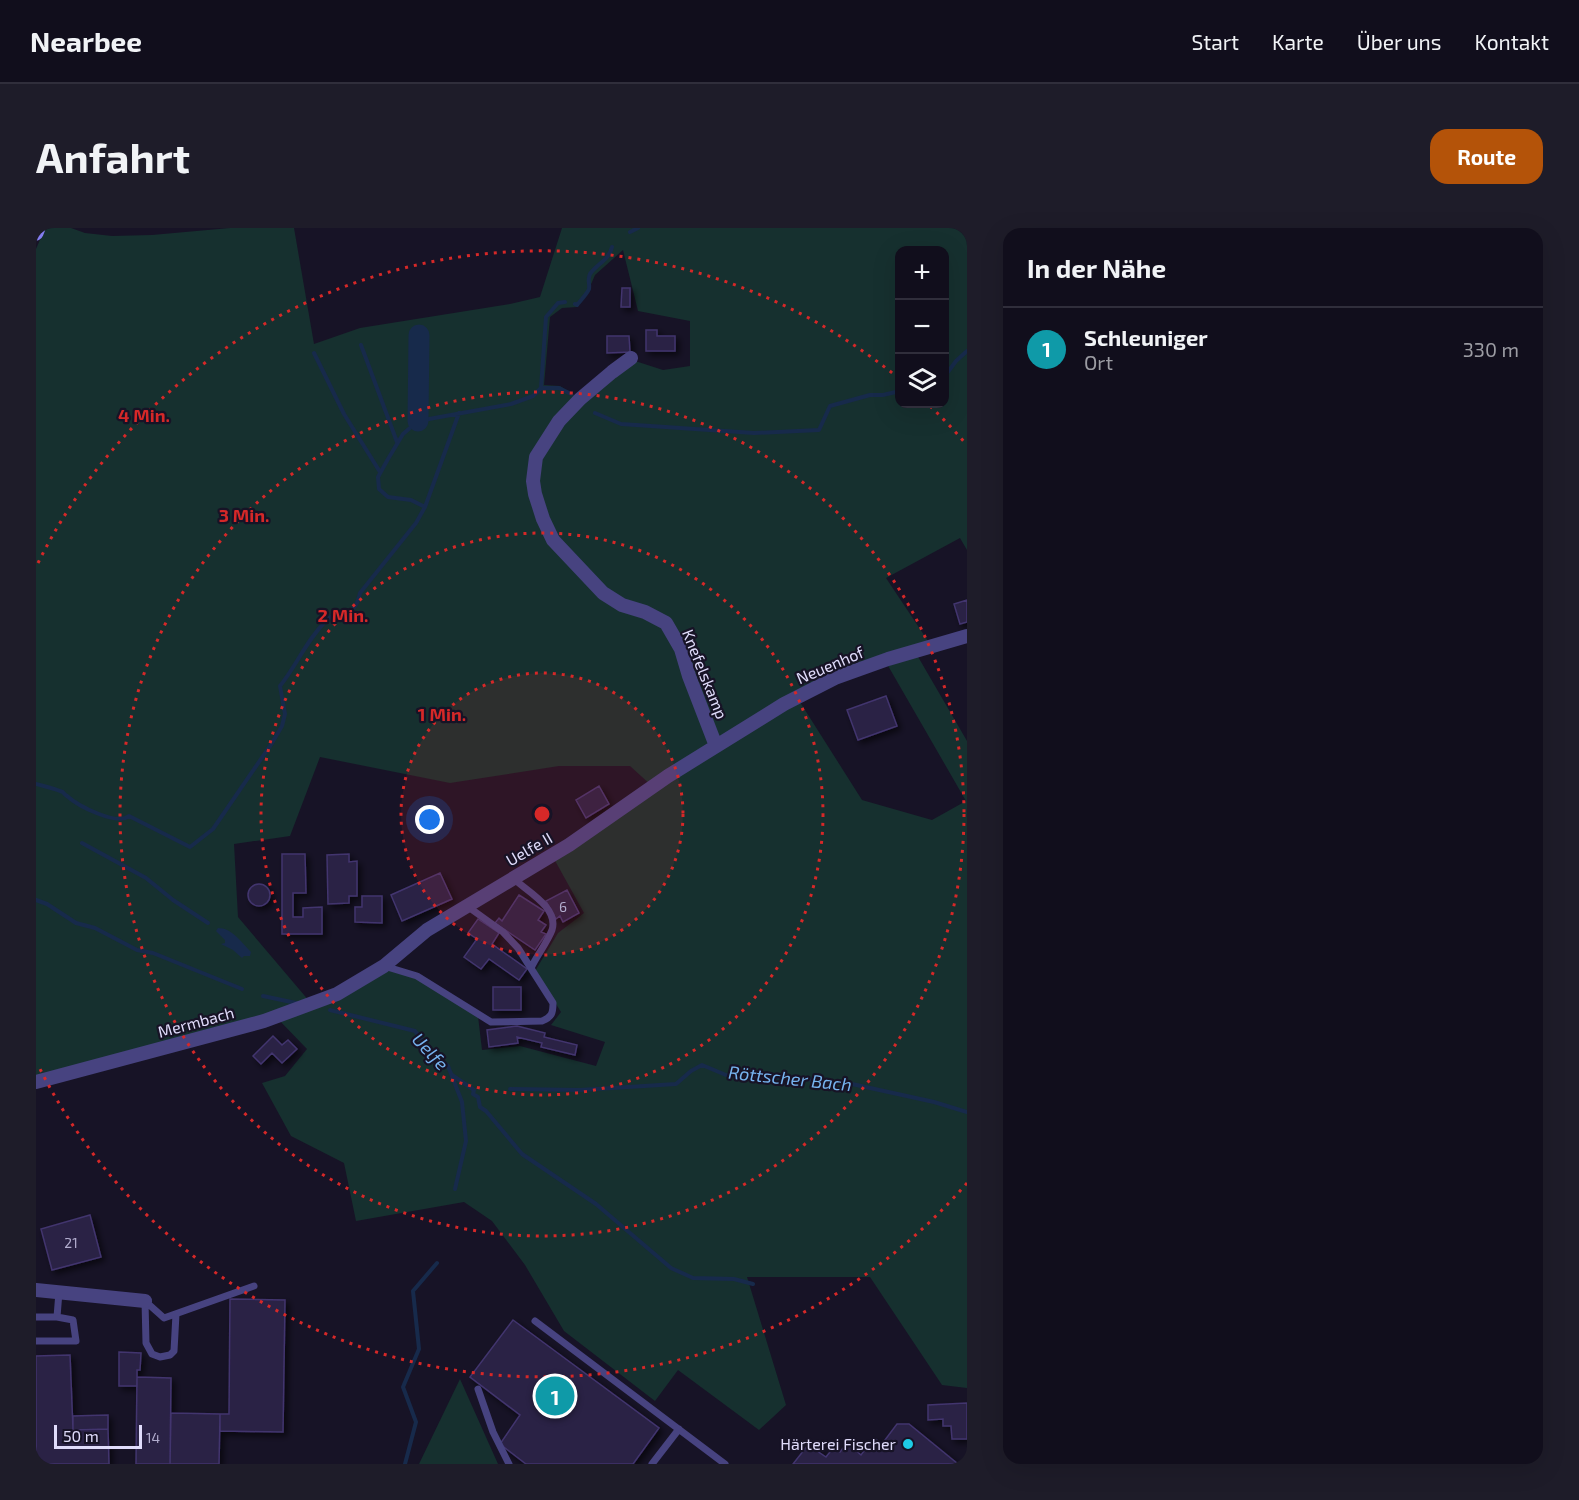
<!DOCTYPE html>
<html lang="de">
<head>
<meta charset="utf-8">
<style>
	:root { --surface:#110e1c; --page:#1e1c29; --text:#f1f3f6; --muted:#9c9ca3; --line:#302e3b; --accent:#b45309 }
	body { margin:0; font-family:"Exo 2",sans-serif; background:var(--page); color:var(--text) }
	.controls { position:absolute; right:18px; top:18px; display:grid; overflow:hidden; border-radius:12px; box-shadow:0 6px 24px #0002 }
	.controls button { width:54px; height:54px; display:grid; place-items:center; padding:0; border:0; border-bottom:2px solid var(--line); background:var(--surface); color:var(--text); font:30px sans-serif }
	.scale { position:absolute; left:18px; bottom:15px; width:88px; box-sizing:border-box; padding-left:6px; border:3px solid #e0dcfb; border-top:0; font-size:16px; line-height:21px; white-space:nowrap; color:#e0dcfb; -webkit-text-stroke:4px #171326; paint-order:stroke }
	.you { position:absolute; left:394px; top:592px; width:21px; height:21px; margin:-15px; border:4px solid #fff; border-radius:50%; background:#1a73e8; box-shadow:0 0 0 9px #1a73e833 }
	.badge { display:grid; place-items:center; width:39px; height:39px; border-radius:50%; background:var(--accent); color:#fff; font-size:20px; font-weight:700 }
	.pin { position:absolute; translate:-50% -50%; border:3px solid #fff; box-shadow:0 2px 6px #0006 }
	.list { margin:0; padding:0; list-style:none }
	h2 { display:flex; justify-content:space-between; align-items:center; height:78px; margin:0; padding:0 24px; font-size:26px }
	h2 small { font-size:20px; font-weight:400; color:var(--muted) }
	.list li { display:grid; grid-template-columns:39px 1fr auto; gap:18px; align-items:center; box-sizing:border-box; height:84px; padding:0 24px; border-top:2px solid var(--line) }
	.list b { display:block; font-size:22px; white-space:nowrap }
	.list p { margin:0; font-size:20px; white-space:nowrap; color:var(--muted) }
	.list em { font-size:20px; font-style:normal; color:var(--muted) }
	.icon { flex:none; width:33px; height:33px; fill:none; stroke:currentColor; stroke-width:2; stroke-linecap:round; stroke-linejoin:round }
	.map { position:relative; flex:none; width:931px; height:1236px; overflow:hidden; border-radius:18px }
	header { display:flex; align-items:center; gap:36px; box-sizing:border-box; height:84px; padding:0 30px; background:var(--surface); border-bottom:2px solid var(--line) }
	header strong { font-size:28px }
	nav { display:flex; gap:33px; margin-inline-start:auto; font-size:21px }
	.intro { display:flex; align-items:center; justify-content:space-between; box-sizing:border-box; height:144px; padding:0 36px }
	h1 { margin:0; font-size:42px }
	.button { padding:15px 27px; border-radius:18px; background:var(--accent); color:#fff; font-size:21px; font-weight:700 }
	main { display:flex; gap:36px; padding:0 36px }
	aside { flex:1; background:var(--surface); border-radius:18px; box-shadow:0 6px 24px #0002 }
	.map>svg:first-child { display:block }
	.green { fill:#16302f; fill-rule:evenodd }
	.water { fill:#172a4b }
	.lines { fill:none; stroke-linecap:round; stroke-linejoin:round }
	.stream { stroke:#172a4b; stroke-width:4 }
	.river { stroke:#172a4b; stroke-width:21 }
	.building { fill:#292145; stroke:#42356e; stroke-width:1.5; filter:url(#shadow) }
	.lane { stroke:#474380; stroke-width:7 }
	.street { stroke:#474380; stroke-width:14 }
	.secondary { stroke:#847ef0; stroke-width:15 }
	.ring { fill:none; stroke:#d62828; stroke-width:3; stroke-dasharray:3 6 }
	.poi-dot { fill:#1ecbe5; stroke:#171326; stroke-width:2 }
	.labels { text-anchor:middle; stroke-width:4.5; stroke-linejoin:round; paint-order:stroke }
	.number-label { font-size:14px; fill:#b2adce }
	.street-label { font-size:16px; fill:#e0dcfb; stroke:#171326 }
	.poi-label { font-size:16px; fill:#e0dcfb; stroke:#171326; text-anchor:end }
	.water-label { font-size:18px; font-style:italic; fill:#76b3ef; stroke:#171326 }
	.centre { fill:#d62828; stroke:#171326; stroke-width:3 }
	.ring-label { font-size:18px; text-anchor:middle; font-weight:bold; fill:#d62828; stroke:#171326; stroke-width:4.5; stroke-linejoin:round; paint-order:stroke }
</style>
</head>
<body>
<header>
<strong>Nearbee</strong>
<nav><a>Start</a><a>Karte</a><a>Über uns</a><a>Kontakt</a></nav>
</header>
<div class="intro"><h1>Anfahrt</h1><a class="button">Route</a></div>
<main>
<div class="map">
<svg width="931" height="1236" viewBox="0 0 931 1236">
	<defs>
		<filter id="shadow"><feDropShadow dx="3.5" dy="3.5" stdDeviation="3" flood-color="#0009"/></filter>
	</defs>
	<rect width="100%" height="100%" fill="#171326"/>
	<path class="green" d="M9 0H35L49 5 76 8 116 7 194 0H258L278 116 324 100 474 76 504 69 526 0H931V322L924 310 850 350 894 416C852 428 812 441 773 460 741 475 712 495 682 514 673 492 663 471 655 449 649 431 646 408 631 394 616 379 588 379 568 364L518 312 514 305 501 267 498 252 500 239 503 224 524 194 535 182 596 132 627 142 654 138V93L602 83 587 22 559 47 550 68 541 79 526 80 514 89 508 157 524 158 543 170 523 192 501 223 496 237 495 254 505 291 511 307 575 374C589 381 605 382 619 389 640 402 644 427 651 448 659 472 669 494 678 518L631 547 616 558 594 538H523L414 555 284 529 254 608 198 616 202 689 274 774 192 799 0 853V21ZM864 22H909V176H864Z
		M881 427 931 513V1160L906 1157 834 1049H711L750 1177 723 1202 642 1142 619 1173 528 1103 489 1037 456 993 428 974 320 993 308 935 255 908 226 855 249 848 271 821 242 791 348 740 381 750 442 788 446 822 484 818 560 838 569 814 515 797 525 784 499 743 522 705 548 685 517 629 762 471 826 572 896 592 930 573 851 436Z
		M424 1151 462 1236H383Z"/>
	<path class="water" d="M182 700C196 700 205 714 215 724L214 728H208L206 730 197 722 185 716 189 715V712L180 703Z"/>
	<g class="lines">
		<path class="stream" d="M594 4 602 0
			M539 76 541 77C544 73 551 66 553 61 554 55 551 52 554 46 561 36 573 32 576 19
			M325 117 361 214
			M278 125 308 186 344 244
			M909 148 920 133 931 123
			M505 160 510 89 522 75 529 74
			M505 160H523L535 166
			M559 185 585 196 718 205 783 202 794 178 834 167H847L864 163
			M389 279 423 185
			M0 556C8 558 16 560 24 563 30 565 25 564 31 568 42 578 81 598 93 588L154 619 177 601 236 515 246 498 249 486 244 458C261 437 271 411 291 392 306 378 318 393 324 365L380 295 389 279 375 272 352 269 343 261 342 249 352 231 367 206 382 193 475 176 497 168 505 160
			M46 615 110 650 137 672 172 695
			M0 672 11 676 40 695 59 700 101 722 117 725 206 761
			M227 768 260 775
			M294 782 379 803 391 819 412 838 426 874 430 913 419 961
			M416 847 438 862 437 866 442 869 444 879 450 883 486 926 560 976 635 1040 657 1050 698 1051 717 1056
			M474 861 544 862 640 856 655 843 666 837 690 847 760 850 816 856 898 874 931 884
			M369 1236 380 1194 367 1159 383 1121 377 1063 401 1035"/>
		<path class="river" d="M382 193 383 107"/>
	</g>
	<path class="building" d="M586 60H594V79H585Z
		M610 102H621V108H639V123H610Z
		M571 108H593L594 124 571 125Z
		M931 372V394L924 396 918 376Z
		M850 468 861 498 822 512 811 482Z
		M563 558 573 576 550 590 540 572Z
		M246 626H269L270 665H257V689H267V680L286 679V706H246Z
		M313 626V634L321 633V668H313V675L292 676 291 627Z
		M404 645 416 671 366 693 355 667Z
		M212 667a11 11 0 1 1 22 0a11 11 0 1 1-22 0Z
		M531 662 543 685 527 694 524 688 520 691 510 673Z
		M483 667 508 683 502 692 510 697 505 704 510 706 499 722 459 695 463 690 466 693Z
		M326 668H346V695L319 694V679H326Z
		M442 691 463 705 456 716 491 741 483 752 453 731 445 741 428 729 441 711 432 705Z
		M457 759H485V782H457Z
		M481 798 509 805 508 809 541 817 539 827 505 819 506 815 481 809 482 815 453 819 451 802Z
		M237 808 246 817 252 812 261 821 246 835 236 825 225 836 217 828Z
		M54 987 65 1029 16 1042 5 1001Z
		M194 1071 249 1072 247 1204 184 1203V1186H193Z
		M477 1092 623 1200 597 1236H490L464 1216 484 1187 434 1149Z
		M83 1124 105 1125 104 1142H101V1158H83Z
		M34 1127 37 1202 72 1201 73 1236H0V1128Z
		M101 1149 135 1150 134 1236H100Z
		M931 1175V1211H916L915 1198H907V1191L892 1192V1177Z
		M135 1185 184 1186 183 1236H134Z
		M72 1187V1201L37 1202V1188Z
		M861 1196H873L922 1236H757L772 1217 790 1229 798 1219 804 1224 811 1215 825 1227 838 1210 846 1216Z"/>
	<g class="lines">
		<path class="lane" d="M478 651C491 663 523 680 516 702 511 715 501 727 495 740
			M348 738 381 748 455 794 506 793C516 789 517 785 517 775L482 720 467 704 431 678
			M109 1073 128 1090 218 1058
			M109 1073 110 1115 116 1126 124 1129 134 1127 138 1123 140 1086
			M0 1089H21L37 1092 40 1113H0
			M21 1089 23 1064
			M499 1093 689 1236
			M442 1161 457 1204 473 1236
			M616 1236 643 1201"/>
		<path class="street" d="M595 130 576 144 544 171 523 193 500 229 497 253 499 266 507 291 517 312 567 365 586 377 609 384 630 395 645 421 653 448 680 518
			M0 854 228 793 301 766 348 738 391 702 533 617 632 548 748 476 799 450 852 431 931 408
			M0 1062 109 1073"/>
		<path class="secondary" d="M0 5 2 0"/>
	</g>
	<circle cx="506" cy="586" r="141" fill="#d62828" fill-opacity=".12"/>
	<g class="ring">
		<circle cx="506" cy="586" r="141"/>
		<circle cx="506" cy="586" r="281"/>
		<circle cx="506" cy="586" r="422"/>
		<path d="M931 955A563 563 0 0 1 2 837M2 335A563 563 0 0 1 860 148M894 178A563 563 0 0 1 931 217"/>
	</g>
	<circle class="poi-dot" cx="872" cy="1216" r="6"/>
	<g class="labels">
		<g class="number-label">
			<text x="527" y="684">6</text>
			<text x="35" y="1020">21</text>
			<text x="117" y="1215">14</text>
		</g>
		<g class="street-label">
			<text transform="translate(794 437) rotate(-23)" y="6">Neuenhof</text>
			<text transform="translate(669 446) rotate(68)" y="6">Knefelskamp</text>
			<text transform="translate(493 621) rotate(-30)" y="6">Uelfe II</text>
			<text transform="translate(160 794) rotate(-15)" y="6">Mermbach</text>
		</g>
		<g class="poi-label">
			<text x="860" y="1222">Härterei Fischer</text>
		</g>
		<g class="water-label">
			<text transform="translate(394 824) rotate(47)" y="6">Uelfe</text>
			<text transform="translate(754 851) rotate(6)" y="6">Röttscher Bach</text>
		</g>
	</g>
	<circle cx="506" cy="586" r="9" class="centre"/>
	<g class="ring-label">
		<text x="108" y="194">4 Min.</text>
		<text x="208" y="294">3 Min.</text>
		<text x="307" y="394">2 Min.</text>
		<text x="406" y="493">1 Min.</text>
	</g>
</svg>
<div class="controls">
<button>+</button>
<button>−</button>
<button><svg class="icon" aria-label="layers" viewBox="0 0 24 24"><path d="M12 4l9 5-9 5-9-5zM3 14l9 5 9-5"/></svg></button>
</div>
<div class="scale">50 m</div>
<div class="you"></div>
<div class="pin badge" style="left:519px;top:1168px;background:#0f9aa8">1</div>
</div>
<aside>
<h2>In der Nähe<small></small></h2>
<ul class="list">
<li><span class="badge" style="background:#0f9aa8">1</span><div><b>Schleuniger</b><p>Ort</p></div><em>330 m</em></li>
</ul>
</aside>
</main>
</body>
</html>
